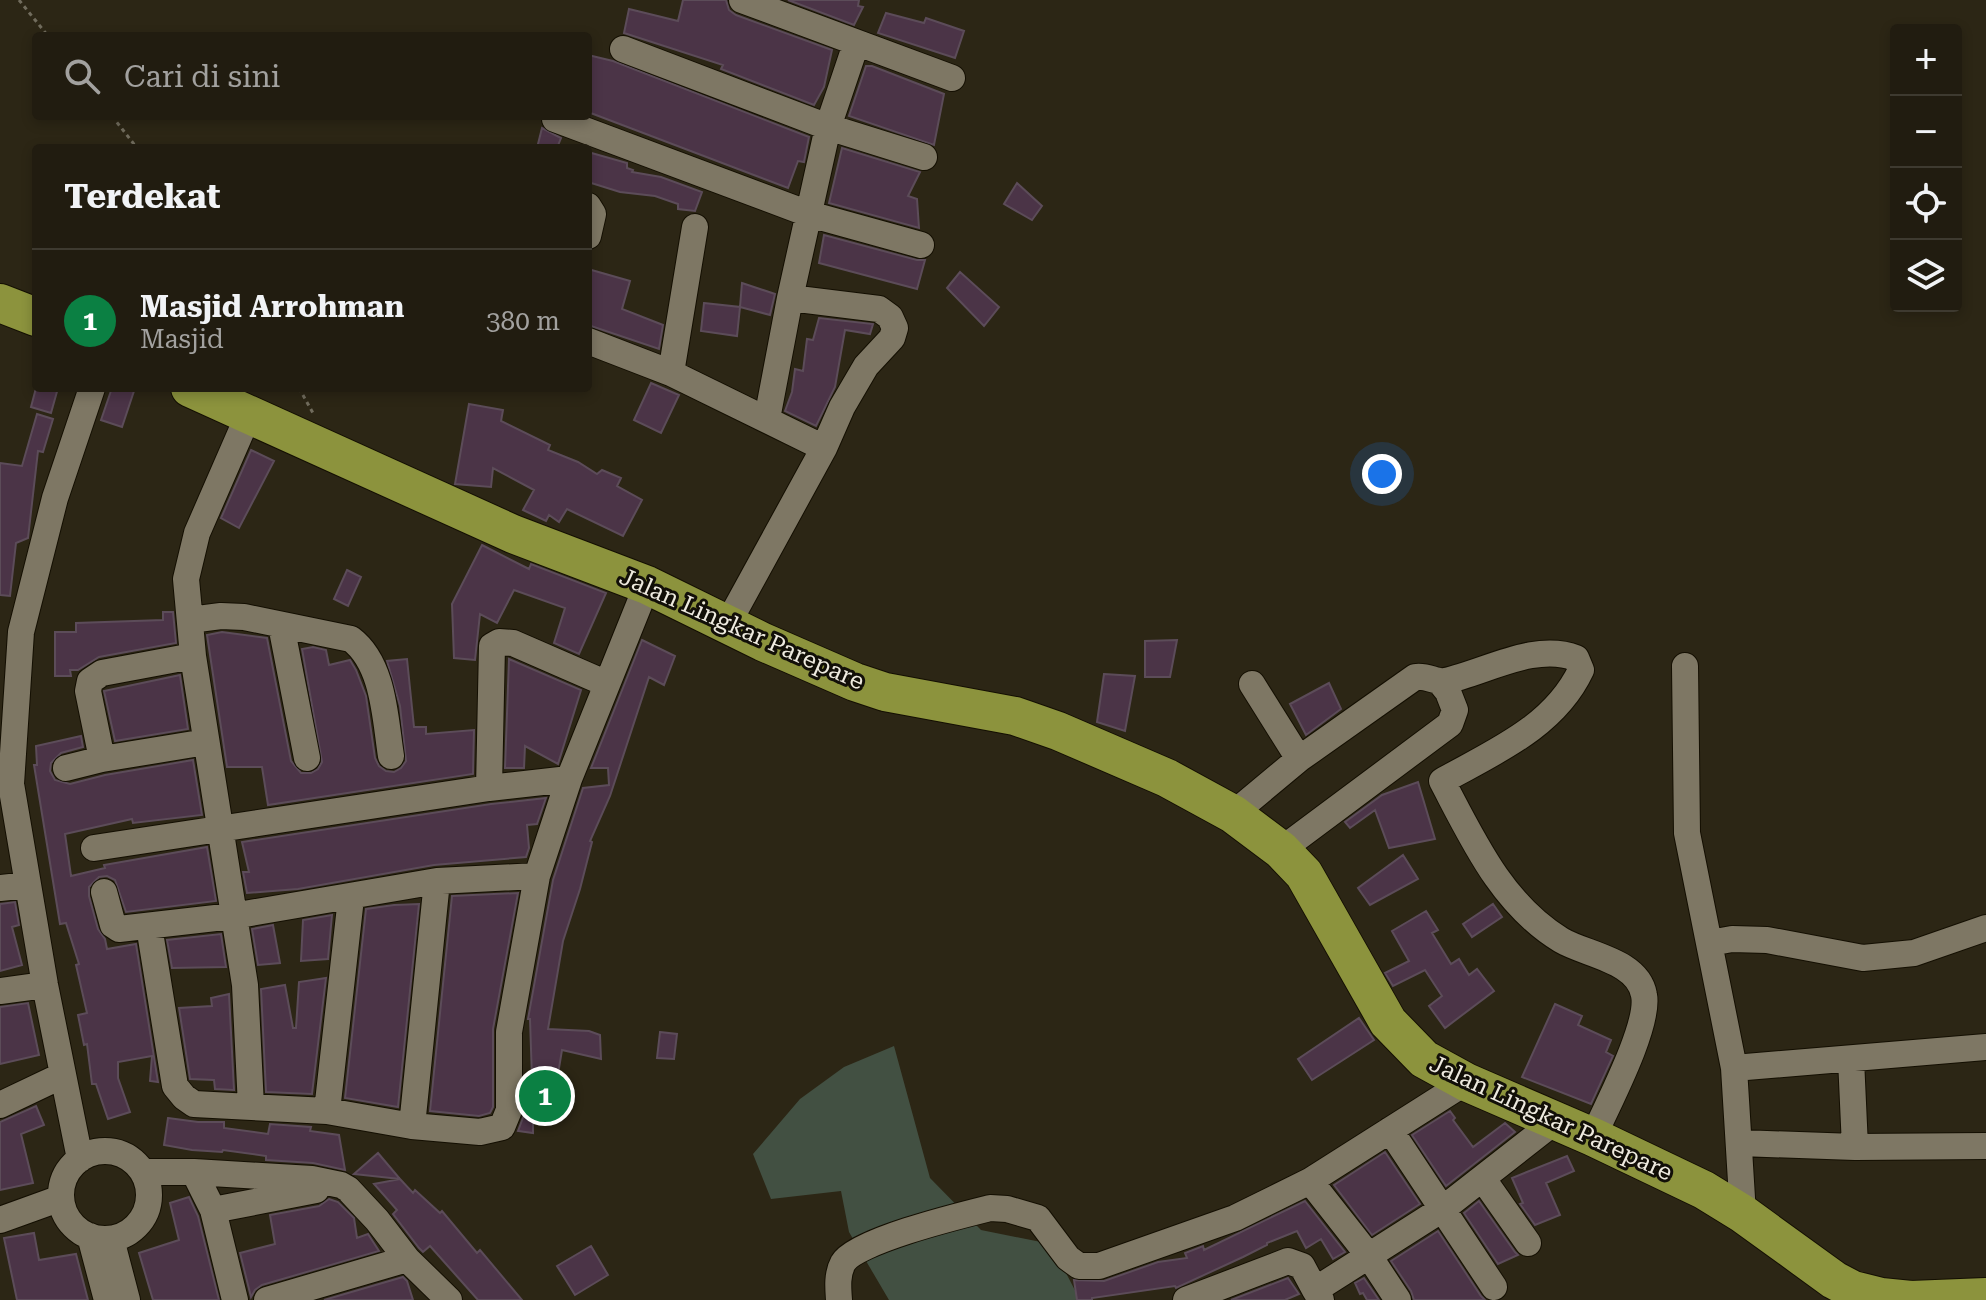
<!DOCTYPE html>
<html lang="id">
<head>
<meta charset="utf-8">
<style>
	:root { --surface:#211c10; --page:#292519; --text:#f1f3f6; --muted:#a2a19f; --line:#3e3a30; --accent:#0b8043 }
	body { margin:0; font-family:"Roboto Serif",serif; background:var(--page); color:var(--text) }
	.controls { position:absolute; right:24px; top:24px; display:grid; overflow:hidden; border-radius:8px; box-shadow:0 4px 12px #0003 }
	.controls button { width:72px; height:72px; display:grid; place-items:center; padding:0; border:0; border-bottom:2px solid var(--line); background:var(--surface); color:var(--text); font:40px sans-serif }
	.you { position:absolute; left:1382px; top:474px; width:28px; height:28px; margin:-20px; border:6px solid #fff; border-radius:50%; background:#1a73e8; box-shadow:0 0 0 12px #1a73e833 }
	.badge { display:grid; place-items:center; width:52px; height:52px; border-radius:50%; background:var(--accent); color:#fff; font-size:26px; font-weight:700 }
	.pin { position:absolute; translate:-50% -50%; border:4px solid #fff; box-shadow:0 2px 8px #0006 }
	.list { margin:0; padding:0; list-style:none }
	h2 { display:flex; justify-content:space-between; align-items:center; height:104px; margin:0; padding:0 32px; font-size:34px }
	h2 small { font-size:26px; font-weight:400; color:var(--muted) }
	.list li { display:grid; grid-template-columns:52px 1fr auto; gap:24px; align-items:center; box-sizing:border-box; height:144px; padding:0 32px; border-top:2px solid var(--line) }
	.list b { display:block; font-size:30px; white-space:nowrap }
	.list p { margin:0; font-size:26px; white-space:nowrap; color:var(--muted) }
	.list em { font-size:26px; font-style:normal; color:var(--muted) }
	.icon { flex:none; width:44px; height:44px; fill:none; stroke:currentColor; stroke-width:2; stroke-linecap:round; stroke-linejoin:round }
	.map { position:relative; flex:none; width:1986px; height:1300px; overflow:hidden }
	.search { position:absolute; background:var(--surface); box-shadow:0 4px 12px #0003; left:32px; top:32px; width:560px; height:88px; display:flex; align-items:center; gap:20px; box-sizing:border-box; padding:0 28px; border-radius:8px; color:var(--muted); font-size:30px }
	.panel { position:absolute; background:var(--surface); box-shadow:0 4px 12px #0003; left:32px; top:144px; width:560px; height:248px; border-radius:8px }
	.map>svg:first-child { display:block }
	.green { fill:#425042 }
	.building { fill:#4b3447; stroke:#5c4c59; stroke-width:2 }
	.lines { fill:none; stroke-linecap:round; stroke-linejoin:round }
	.minor-casing { stroke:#140f02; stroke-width:28 }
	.highway-casing { stroke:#140f02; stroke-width:40 }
	.path { stroke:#716c5d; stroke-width:3; stroke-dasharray:4 4; stroke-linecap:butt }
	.minor { stroke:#7e7764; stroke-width:26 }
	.highway { stroke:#8c933d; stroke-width:38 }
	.labels { text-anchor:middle; stroke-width:6; stroke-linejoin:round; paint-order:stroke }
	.street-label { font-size:24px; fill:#eeeadf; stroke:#120f08 }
</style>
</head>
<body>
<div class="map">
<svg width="1986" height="1300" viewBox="0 0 1986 1300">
	<rect width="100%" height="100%" fill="#2c2615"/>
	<path class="green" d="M894 1046 930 1178 981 1230 1051 1244 1080 1300H889L849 1232 841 1191 771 1199 753 1154 800 1099 844 1067Z"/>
	<path class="building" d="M683 0H726L729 10 736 15 832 50 824 87 814 105 721 69 723 65 624 33 629 9 678 21Z
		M788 0H859L858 6 863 7 854 25Z
		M886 13 924 23 926 18 964 31 955 58 878 33Z
		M588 55 613 61 809 137 804 162 798 161 788 188 588 112Z
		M866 66H872L944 94 934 145 849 116Z
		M542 128 561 138 557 148H537Z
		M842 148 920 172 908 196 917 199 919 228 829 203Z
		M588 152 627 163V168L633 170 632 172 661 177 702 192 695 211 678 209V204L655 196 620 192 588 182Z
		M1017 183 1042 206 1032 220 1004 204Z
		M824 235 917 260H925L917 289 819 263Z
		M588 269 630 281 622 309 663 325 659 349 588 325Z
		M960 272 999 307 984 326 947 288Z
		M742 283 775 294 770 315 740 307Z
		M704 303 740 307 737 336 701 331Z
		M819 318 873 324 870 334 845 330 835 387 816 426 785 411 792 392 795 369 803 371 807 339 813 340Z
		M651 383 679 395 661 433 634 420Z
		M36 388H58L51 413 31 407Z
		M112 388H135L122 427 101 420Z
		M469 404 503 410 501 421 550 445 548 450 578 462 597 474 602 470 621 478 617 486 642 500 623 536 567 509 559 522 549 515 546 521 523 510 534 490 493 468 491 487 455 484Z
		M37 414 53 419 43 452 38 451 28 538 16 543 10 596 0 595V463L22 466Z
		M251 450 274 461 239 528 221 518Z
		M482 545 529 569 531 564 606 593 579 654 554 643 565 608 514 590 497 623 480 614 475 660 454 658 452 604Z
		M347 570 361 577 348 606 334 599Z
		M163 612H173L176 643 99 657 78 670H70L71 676H55V632H76V623L163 620Z
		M222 632 267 638 291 761 301 773H311L318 769 322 762 302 649 313 647 326 650 329 665 350 660 356 670 366 696 375 758 379 766 386 771 394 772 401 768 406 761 400 706 387 661 407 659 414 727H426V734L474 730 473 774 268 805 262 767H227L207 635Z
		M642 640 675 656 664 685 649 677 610 796 590 841 592 842 580 889 563 941 548 1029 589 1031 600 1035 601 1059 562 1050 557 1080H561L560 1114 528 1112 529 1078 532 1079 530 1019H528L553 880 583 788 609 785 608 768H591Z
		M1177 640 1170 677H1145V641Z
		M509 659 581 690 558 764 525 746 524 768H505Z
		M1104 674 1135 676 1125 731 1097 722Z
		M180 675 188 729 115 741 104 691Z
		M1329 683 1341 709 1306 735 1290 704Z
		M81 736 83 747 61 753 51 763 50 771 55 780 70 784 105 775 193 760 202 815 133 823 132 819 65 834 71 876 105 868 104 865 207 847 216 901 126 912 115 880 107 876 99 877 89 887V896L98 929 105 939 107 949 136 944 158 1082 150 1081 152 1056 118 1062V1078L130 1112 108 1119 96 1084H92L87 1044 84 1045 78 1015 87 1013 76 965 79 964 66 923 60 924 34 765H37L36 746Z
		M1418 782 1435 839 1389 848 1375 810 1350 828 1345 822 1382 795Z
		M546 798 537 824 527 825 529 848 526 857 434 865 298 889 247 893 243 872H249L242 842 491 804Z
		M1403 855 1418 879 1370 905 1358 888Z
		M518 893 493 1029V1107L490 1113 479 1116 430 1111 452 896Z
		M15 902 19 925 12 927 22 965 0 971V904Z
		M419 904 398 1107 345 1098 366 909 394 905Z
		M1493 904 1502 917 1472 937 1463 924Z
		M1426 911 1438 930 1432 933 1451 964 1459 959 1469 975 1477 969 1494 991 1445 1028 1429 1006 1442 996 1425 970 1393 986 1385 973 1409 961 1392 931Z
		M332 915 328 959 301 961 303 920Z
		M273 925 280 963 258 965 252 929Z
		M221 934 226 967 172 968 167 940Z
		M326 978 312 1094 266 1092 261 989 285 985 293 1028H296L299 982Z
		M229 994 234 1090 215 1089 214 1080 190 1079 179 1008 212 1006 211 998Z
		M28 1003 39 1055 0 1064V1007Z
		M1555 1004 1582 1016 1578 1025 1611 1040 1606 1052 1613 1056 1591 1104 1522 1077Z
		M1359 1018 1374 1040 1312 1080 1298 1059Z
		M660 1032 677 1034 674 1059 657 1058Z
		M36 1106 44 1125 21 1134 33 1183 0 1190V1122Z
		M1450 1111 1455 1118 1453 1120 1473 1147 1505 1123 1515 1132 1446 1186 1412 1135Z
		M524 1115 533 1116V1133L518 1131Z
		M168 1118 198 1122H224V1128L268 1134 270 1124 311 1127 310 1131 339 1135 345 1170 313 1163 266 1160V1156L223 1150 222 1152 192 1150 164 1145Z
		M1385 1152 1420 1204 1372 1235 1334 1185Z
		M378 1153 400 1179 354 1174Z
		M1567 1156 1574 1171 1546 1183 1560 1215 1535 1225 1520 1204 1523 1203 1512 1178Z
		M400 1179 413 1193 415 1190 440 1213 442 1211 477 1253 480 1250 522 1300H478L430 1246 423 1252 419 1248 393 1214 397 1210 374 1184Z
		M189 1197 198 1216 219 1300H153L139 1253 179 1240 170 1203Z
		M329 1199 338 1202 354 1218 357 1238 368 1234 379 1251 262 1285 255 1290 251 1297 240 1253 275 1244 270 1215 319 1206Z
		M1305 1201 1345 1252 1333 1259 1321 1239 1306 1248 1297 1231 1267 1243V1245L1243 1257 1176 1288 1175 1286 1092 1298V1300H1077L1074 1280 1104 1281 1158 1262 1187 1258 1185 1253 1203 1246 1204 1250Z
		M1479 1201 1515 1252 1518 1255 1498 1264 1464 1213Z
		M1438 1231 1481 1296 1485 1300H1414L1411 1291 1391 1261Z
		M34 1233 39 1260 76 1254 88 1300H17L4 1238Z
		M591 1246 608 1275 575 1295 557 1266Z
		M403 1277 407 1281 413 1300H324Z
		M1288 1278 1299 1294 1285 1300H1231Z
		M1364 1278 1379 1300H1367L1363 1293 1360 1294 1355 1283Z"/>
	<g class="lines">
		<g class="minor-casing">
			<path id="minor" d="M742 0 952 78
				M623 49 828 127 924 157
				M555 119 809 214 921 245
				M588 206 593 214 588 236
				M588 341 671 373 824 448
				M671 373 695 227
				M248 416 197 533 186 579 193 656 245 985 251 1106
				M767 419 790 298 828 127 856 44
				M190 620 221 616 244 617 351 639C384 664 385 718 391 756
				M281 625 307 758
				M727 625 824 448 842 407 866 366 892 338 895 328 890 317 879 309 790 298
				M1685 666 1687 833 1734 1068 1743 1214
				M1252 684 1299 759
				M102 759 88 691 90 681 102 673 193 656
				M66 768 102 759 206 742
				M489 788 492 646 499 642 513 643 605 683
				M1233 814 1299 759 1415 677C1428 675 1436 683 1445 681 1486 672 1535 642 1576 658L1581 670C1554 727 1494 752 1442 781 1473 840 1502 904 1561 940 1586 955 1638 960 1644 995 1650 1025 1607 1106 1593 1137
				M94 848 489 788 569 779
				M1281 850 1450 724 1455 710 1448 692 1440 682
				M0 888 28 885
				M104 892 113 925 119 929 233 916 437 881 537 876
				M149 926 175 1086 184 1097 194 1104 327 1111 412 1126 480 1132 502 1127 509 1110V1032L537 876 569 779 647 585
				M1710 943 1732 939 1767 940 1863 958 1914 953 1986 928
				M0 991 45 985
				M1851 1059 1855 1147
				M1734 1068 1986 1047
				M0 1105 63 1075
				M327 1111 351 898
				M412 1126 437 881
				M1390 1130 1494 1287
				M1740 1143 1855 1147 1986 1146
				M61 1195a44 44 0 1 1 88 0a44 44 0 1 1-88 0Z
				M80 1159 45 985 11 784 21 632 55 498 92 388
				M143 1172H194L312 1179 341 1185 348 1189 377 1220 407 1259 449 1300
				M194 1172 213 1210 235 1300
				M1483 1179 1528 1243
				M1310 1181 1369 1256 1398 1300
				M213 1210 316 1190
				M0 1220 61 1198
				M90 1236 107 1300
				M111 1239 127 1300
				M267 1300 407 1259
				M839 1300C838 1287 837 1274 843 1263 855 1241 962 1215 990 1208L1007 1209 1038 1218 1068 1258 1079 1266H1099L1235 1218 1310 1181 1466 1082
				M1186 1300 1288 1261 1302 1266 1315 1290
				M1321 1300 1315 1290 1444 1208 1554 1122"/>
		</g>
		<g class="highway-casing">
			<path id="highway" d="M0 303 36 317
				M190 388 513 534 647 585 763 642 855 682 885 692 1015 716 1058 731 1167 778 1233 814 1281 850 1304 874 1388 1022 1424 1059 1466 1082 1593 1137 1704 1190 1743 1214 1834 1280 1853 1290 1881 1297 1911 1300 1986 1297"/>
		</g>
		<path class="path" d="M19 0 48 36
			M112 116 137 148
			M299 388 313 413"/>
		<use href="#minor" class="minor"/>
		<use href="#highway" class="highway"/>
	</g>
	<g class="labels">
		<g class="street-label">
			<text transform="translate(742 629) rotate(24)" y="8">Jalan Lingkar Parepare</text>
			<text transform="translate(1551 1118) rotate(25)" y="8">Jalan Lingkar Parepare</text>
		</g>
	</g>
</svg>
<div class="controls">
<button>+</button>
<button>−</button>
<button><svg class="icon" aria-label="locate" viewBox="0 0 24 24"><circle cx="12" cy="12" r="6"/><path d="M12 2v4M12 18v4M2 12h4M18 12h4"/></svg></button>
<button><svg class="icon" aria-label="layers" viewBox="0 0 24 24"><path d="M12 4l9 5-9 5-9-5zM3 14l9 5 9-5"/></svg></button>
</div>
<div class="you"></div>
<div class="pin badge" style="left:545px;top:1096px">1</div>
<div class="search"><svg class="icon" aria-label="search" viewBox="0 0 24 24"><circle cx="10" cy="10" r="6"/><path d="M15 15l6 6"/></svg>Cari di sini</div>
<section class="panel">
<h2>Terdekat<small></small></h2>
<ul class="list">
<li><span class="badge">1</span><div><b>Masjid Arrohman</b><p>Masjid</p></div><em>380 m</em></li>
</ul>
</section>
</div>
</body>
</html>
